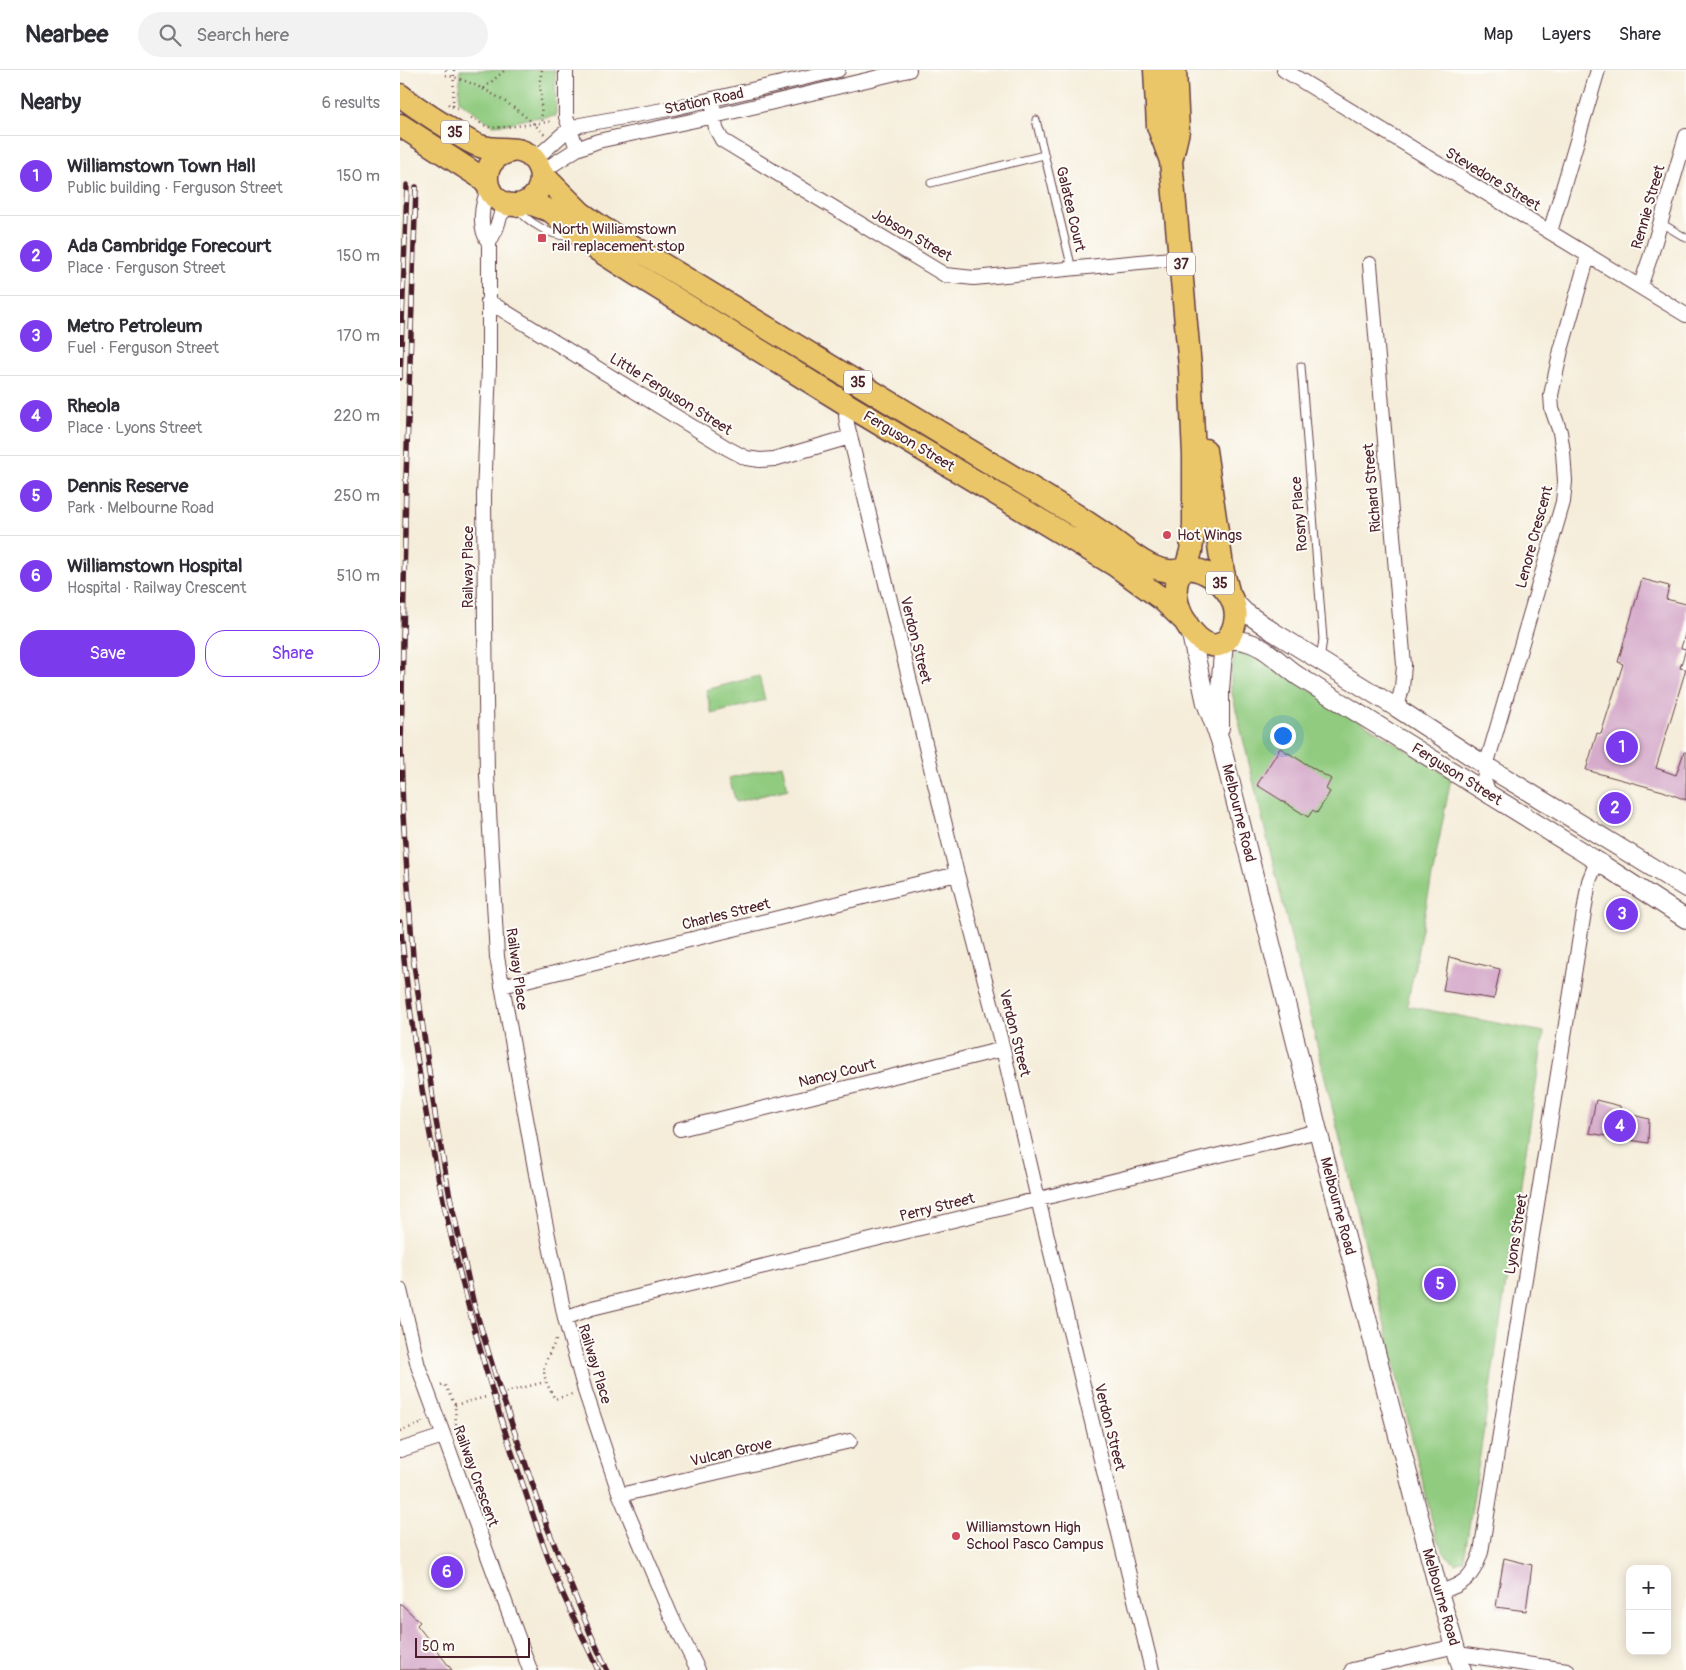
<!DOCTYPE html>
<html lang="en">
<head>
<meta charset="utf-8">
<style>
	:root { --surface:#fff; --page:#f2f2f3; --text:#2b2b33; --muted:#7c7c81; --line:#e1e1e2; --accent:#7c3aed }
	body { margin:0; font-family:Pangolin,sans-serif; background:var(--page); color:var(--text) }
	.controls { position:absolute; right:15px; bottom:15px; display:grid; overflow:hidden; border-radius:10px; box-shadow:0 2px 12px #0003 }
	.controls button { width:45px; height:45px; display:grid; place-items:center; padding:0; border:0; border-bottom:1px solid var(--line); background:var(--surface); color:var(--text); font:25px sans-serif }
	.scale { position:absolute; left:15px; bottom:12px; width:115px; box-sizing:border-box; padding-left:5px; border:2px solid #4a1f2b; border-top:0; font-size:14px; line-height:18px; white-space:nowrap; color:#4a1f2b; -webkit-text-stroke:4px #fdfcf7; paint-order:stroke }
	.you { position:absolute; left:882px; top:665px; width:18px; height:18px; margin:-12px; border:4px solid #fff; border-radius:50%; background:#1a73e8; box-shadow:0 0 0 8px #1a73e833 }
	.badge { display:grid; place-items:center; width:32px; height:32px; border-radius:50%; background:var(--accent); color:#fff; font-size:16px; font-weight:700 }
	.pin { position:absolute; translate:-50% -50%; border:2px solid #fff; box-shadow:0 1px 5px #0006 }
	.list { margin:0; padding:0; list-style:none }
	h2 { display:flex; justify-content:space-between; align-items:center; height:65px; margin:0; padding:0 20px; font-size:21px }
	h2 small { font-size:16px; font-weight:400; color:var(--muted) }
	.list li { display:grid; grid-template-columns:32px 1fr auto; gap:15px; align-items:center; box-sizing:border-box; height:80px; padding:0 20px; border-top:1px solid var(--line) }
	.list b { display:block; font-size:19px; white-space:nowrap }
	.list p { margin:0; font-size:16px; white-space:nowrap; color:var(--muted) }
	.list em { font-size:16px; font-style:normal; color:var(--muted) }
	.actions { display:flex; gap:10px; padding:15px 20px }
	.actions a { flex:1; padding:11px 0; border:1px solid var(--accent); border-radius:20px; text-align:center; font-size:18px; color:var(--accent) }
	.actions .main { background:var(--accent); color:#fff }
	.icon { flex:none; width:28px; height:28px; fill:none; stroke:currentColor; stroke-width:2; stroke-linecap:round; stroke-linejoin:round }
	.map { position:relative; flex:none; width:1286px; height:1600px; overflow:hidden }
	header { display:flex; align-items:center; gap:30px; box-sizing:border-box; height:70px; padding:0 25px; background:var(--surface); border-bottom:1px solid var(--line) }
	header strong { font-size:24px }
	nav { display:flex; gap:28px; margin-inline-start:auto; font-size:18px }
	.search { width:350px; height:45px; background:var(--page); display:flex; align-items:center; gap:12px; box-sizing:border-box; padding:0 18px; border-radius:28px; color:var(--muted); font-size:19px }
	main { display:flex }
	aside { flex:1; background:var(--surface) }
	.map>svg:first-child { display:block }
	.green { fill:#90cb7f; stroke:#6d7555 }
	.building { fill:#d5aaca }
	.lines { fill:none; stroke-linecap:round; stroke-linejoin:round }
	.service-casing { stroke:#643e45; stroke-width:9 }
	.minor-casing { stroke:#643e45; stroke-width:16 }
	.tertiary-casing { stroke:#643e45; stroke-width:20 }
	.primary-casing { stroke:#643e45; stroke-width:25 }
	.path { stroke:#643e45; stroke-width:2.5; stroke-dasharray:1 4; stroke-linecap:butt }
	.service { stroke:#fff; stroke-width:7 }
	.minor { stroke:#fff; stroke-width:14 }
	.tertiary { stroke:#fff; stroke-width:18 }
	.primary { stroke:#ebc669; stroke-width:22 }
	.rail-casing { stroke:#4a1f2b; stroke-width:5.5 }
	.rail { stroke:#fdfcf7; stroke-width:4; stroke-dasharray:11; stroke-linecap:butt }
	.poi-dot { fill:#d1495b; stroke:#fdfcf7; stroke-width:2 }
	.labels { text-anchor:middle; stroke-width:4; stroke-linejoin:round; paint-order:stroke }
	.shield { fill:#fdfcf7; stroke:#806168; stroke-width:1 }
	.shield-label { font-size:14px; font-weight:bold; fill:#4a1f2b }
	.street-label { font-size:15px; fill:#4a1f2b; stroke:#fdfcf7 }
	.poi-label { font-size:15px; fill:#4a1f2b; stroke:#fdfcf7; text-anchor:start }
</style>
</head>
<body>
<header>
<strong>Nearbee</strong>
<div class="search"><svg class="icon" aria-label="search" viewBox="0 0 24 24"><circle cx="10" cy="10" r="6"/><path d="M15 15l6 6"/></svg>Search here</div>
<nav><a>Map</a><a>Layers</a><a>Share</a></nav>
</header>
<main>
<aside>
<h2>Nearby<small>6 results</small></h2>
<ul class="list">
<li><span class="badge">1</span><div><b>Williamstown Town Hall</b><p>Public building · Ferguson Street</p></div><em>150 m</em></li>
<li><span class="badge">2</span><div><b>Ada Cambridge Forecourt</b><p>Place · Ferguson Street</p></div><em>150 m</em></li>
<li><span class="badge">3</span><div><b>Metro Petroleum</b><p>Fuel · Ferguson Street</p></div><em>170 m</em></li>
<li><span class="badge">4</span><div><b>Rheola</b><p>Place · Lyons Street</p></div><em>220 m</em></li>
<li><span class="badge">5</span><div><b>Dennis Reserve</b><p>Park · Melbourne Road</p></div><em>250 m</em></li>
<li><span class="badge">6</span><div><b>Williamstown Hospital</b><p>Hospital · Railway Crescent</p></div><em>510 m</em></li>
</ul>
<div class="actions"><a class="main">Save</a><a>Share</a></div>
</aside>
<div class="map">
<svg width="1286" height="1600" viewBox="0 0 1286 1600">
	<rect width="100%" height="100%" fill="#fdfcf7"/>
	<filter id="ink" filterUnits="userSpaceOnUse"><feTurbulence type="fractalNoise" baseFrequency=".02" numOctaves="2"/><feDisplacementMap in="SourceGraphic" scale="10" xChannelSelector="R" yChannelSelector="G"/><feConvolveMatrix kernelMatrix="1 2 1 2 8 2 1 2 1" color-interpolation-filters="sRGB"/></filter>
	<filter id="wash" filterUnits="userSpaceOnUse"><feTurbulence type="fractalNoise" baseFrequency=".0096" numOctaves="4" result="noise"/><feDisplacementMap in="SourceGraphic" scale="20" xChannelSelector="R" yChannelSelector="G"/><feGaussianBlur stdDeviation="1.12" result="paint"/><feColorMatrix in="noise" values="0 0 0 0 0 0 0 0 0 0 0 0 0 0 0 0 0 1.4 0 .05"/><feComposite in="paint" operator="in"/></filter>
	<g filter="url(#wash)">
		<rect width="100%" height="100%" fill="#f5edda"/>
		<path class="green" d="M60 0H155L156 46 131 48 106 54 93 55 59 31Z
			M835 580 848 581 1051 708 1007 936 1144 962 1064 1490 1055 1493 1044 1483 1036 1467 831 619V601Z
			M359 606 365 630 312 644 306 620Z
			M382 695 388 719 336 732 329 708Z"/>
		<g id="blocks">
			<path class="building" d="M1242 509 1269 516 1266 529 1286 534V561L1281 578 1286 579 1280 598 1286 599 1256 698 1276 705 1284 682H1286V730L1263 721 1186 700 1197 663 1201 664 1223 594 1218 592Z
				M880 678 931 709 926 719 930 722 917 743 913 740 908 747 857 715Z
				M1049 887 1100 899 1094 929 1043 921Z
				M1196 1030 1220 1036 1221 1042 1249 1049 1248 1073 1189 1063Z
				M1104 1488 1132 1495 1126 1541 1096 1537Z
				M0 1533 20 1552 17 1555 52 1600H0Z"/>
		</g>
	</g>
	<g filter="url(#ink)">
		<use href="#blocks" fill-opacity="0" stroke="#643e45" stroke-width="1"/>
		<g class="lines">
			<g class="service-casing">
				<path id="service" d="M636 50 672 199
					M531 113 644 85
					M117 137C125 151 156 170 172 165
					M1261 153 1286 168
					M901 296 923 569 920 590"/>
			</g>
			<g class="minor-casing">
				<path id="minor" d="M166 0V47L177 79
					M884 0 1286 245
					M312 29 316 59 322 70 545 205 574 208 781 188
					M130 85 143 82 163 64 180 55 274 38 438 0
					M141 102 177 79 198 71 314 46 509 0
					M111 135 101 144 96 159 89 173V297L84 426 85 553 87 705 97 887 142 1137 165 1248 185 1321 220 1425 271 1546 298 1600
					M1150 162 1198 0
					M89 173C78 157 81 135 89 118
					M970 194 1004 595 1002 618 997 638
					M1240 217 1251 185 1286 66
					M88 231 327 378 346 388 360 390 374 389 450 367
					M448 335 446 346 447 354 557 804 603 979 638 1129 752 1600
					M1090 725 1084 711 1086 696 1163 432 1165 411 1163 382 1160 362 1152 339 1151 325 1161 280 1188 186
					M102 916 557 804
					M280 1059 603 979
					M0 1220 18 1296 130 1600
					M165 1248 192 1238 918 1061
					M0 1380 43 1366
					M220 1425 450 1371
					M1039 1522C1064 1515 1073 1507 1081 1482L1189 811 1197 791
					M1058 1584 1167 1600
					M952 1600 1056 1576"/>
			</g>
			<g class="tertiary-casing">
				<path id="tertiary" d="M831 528 845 542 872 561 997 638 1086 696 1286 818
					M790 560 806 633 820 670 918 1061 1039 1522 1062 1600
					M825 570C859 567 874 589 898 606L1197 791 1286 849
					M820 658V620L824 571"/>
			</g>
			<g class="primary-casing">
				<path id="primary" d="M755 0 758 56 771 91 790 297 794 386V456L791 481 786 498
					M0 25C15 37 31 47 47 57 58 64 68 72 80 76 96 82 115 75 129 85 149 99 143 133 116 135 82 137 72 84 118 80
					M0 55 71 101 82 108 88 116
					M771 91 778 61 775 0
					M142 104 181 143 204 159 674 444C686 452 698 460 710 468 729 482 758 509 783 499
					M126 132 151 141 195 178 234 203 448 335 715 495 762 529 786 552
					M805 380 823 502 828 521
					M786 498C814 499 845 530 833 559 812 612 752 522 786 498Z"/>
			</g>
			<path class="path" d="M46 0V5C80 13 120 38 144 64
				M142 0 140 10 142 53
				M84 18 105 0
				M48 34 60 41
				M53 36 54 0
				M71 48C77 51 83 55 89 57 98 59 143 53 153 51
				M156 1270C143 1297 138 1300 155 1329L172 1324
				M41 1315 44 1314 55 1335 56 1355H54
				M106 1322 145 1312
				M55 1335 86 1327
				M0 1361 23 1353 22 1351"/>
			<use href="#service" class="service"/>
			<use href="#minor" class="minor"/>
			<use href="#tertiary" class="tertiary"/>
			<use href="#primary" class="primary"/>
			<g class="rail-casing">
				<path id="rail" d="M16 117 6 408 1 680 3 745 13 887 36 1051 49 1122 74 1235 99 1317 148 1459 191 1565 207 1600
					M0 308 7 115
					M0 852C19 1045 58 1229 122 1412 133 1444 143 1477 156 1508 169 1539 184 1569 198 1600"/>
			</g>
			<use href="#rail" class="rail"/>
		</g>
	</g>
	<g class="poi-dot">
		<rect x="137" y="163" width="10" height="10" rx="2.5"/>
		<circle cx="767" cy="465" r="5"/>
		<circle cx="556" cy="1466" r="5"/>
	</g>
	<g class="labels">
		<g class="shield">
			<rect x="41" y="50.5" width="28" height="23" rx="4"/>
			<rect x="767" y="182.5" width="28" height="23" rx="4"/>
			<rect x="444" y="300.5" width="28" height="23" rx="4"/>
			<rect x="806" y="501.5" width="28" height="23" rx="4"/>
		</g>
		<g class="shield-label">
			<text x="55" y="67">35</text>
			<text x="781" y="199">37</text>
			<text x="458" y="317">35</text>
			<text x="820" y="518">35</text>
		</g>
		<g class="street-label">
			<text transform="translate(304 31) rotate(-12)" y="5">Station Road</text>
			<text transform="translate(1093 109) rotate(31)" y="5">Stevedore Street</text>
			<text transform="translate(1248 137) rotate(-74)" y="5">Rennie Street</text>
			<text transform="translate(671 139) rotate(77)" y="5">Galatea Court</text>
			<text transform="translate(512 165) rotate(30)" y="5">Jobson Street</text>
			<text transform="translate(271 324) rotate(32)" y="5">Little Ferguson Street</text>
			<text transform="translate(509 371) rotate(31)" y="5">Ferguson Street</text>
			<text transform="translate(972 418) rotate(-95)" y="5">Richard Street</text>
			<text transform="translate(899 444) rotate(-95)" y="5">Rosny Place</text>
			<text transform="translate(1134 467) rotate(-75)" y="5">Lenore Crescent</text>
			<text transform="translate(68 497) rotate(-90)" y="5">Railway Place</text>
			<text transform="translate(516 570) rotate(76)" y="5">Verdon Street</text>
			<text transform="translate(1057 704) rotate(32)" y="5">Ferguson Street</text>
			<text transform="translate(839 743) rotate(76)" y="5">Melbourne Road</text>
			<text transform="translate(326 844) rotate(-14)" y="5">Charles Street</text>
			<text transform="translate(117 899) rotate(82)" y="5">Railway Place</text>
			<text transform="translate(615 963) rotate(76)" y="5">Verdon Street</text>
			<text transform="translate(437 1003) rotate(-14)" y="5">Nancy Court</text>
			<text transform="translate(938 1136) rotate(75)" y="5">Melbourne Road</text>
			<text transform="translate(537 1137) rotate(-14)" y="5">Perry Street</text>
			<text transform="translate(1116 1164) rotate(-81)" y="5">Lyons Street</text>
			<text transform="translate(195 1294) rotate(73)" y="5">Railway Place</text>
			<text transform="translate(710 1357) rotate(76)" y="5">Verdon Street</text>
			<text transform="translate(331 1382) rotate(-13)" y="5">Vulcan Grove</text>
			<text transform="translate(76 1406) rotate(70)" y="5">Railway Crescent</text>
			<text transform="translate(1041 1527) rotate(74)" y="5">Melbourne Road</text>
		</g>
		<g class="poi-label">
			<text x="152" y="164">North Williamstown<tspan x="152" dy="17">rail replacement stop</tspan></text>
			<text x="777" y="470">Hot Wings</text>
			<text x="566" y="1462">Williamstown High<tspan x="566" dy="17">School Pasco Campus</tspan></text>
		</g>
	</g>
</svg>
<div class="controls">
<button>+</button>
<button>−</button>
</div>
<div class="scale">50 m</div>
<div class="you"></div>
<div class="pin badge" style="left:1222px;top:677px">1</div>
<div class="pin badge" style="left:1215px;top:738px">2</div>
<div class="pin badge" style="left:1222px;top:844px">3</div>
<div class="pin badge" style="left:1220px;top:1056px">4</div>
<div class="pin badge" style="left:1040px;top:1214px">5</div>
<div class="pin badge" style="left:47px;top:1502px">6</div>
</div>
</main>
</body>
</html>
